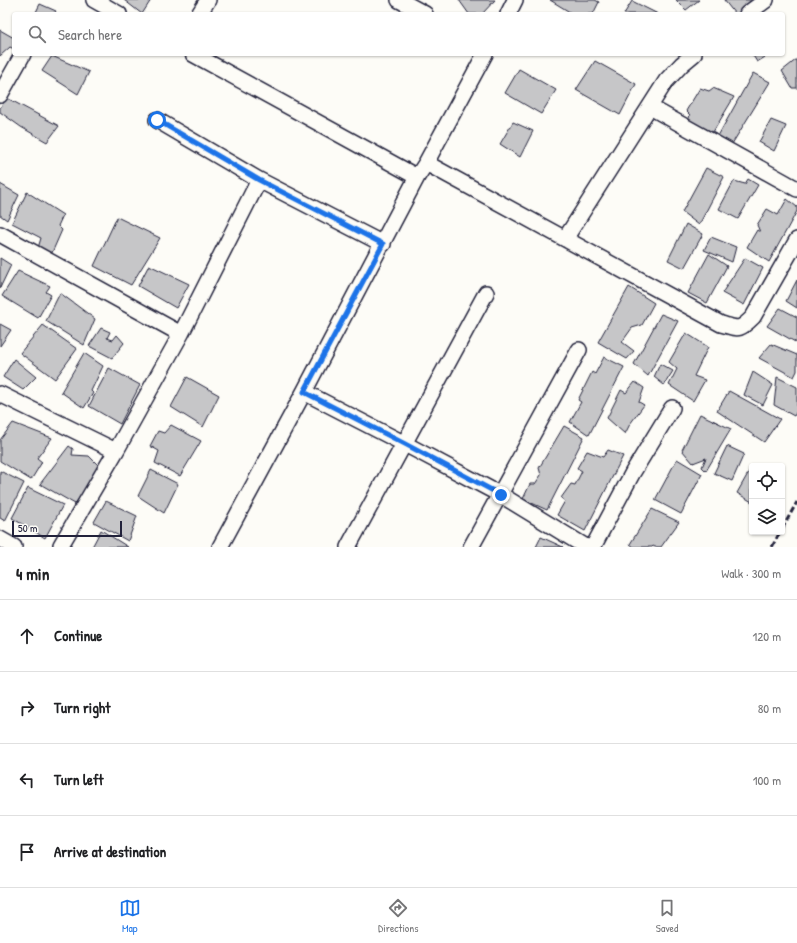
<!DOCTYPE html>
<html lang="en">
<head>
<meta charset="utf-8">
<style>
	:root { --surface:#fff; --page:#f2f2f2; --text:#202124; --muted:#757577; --line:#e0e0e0; --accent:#1a73e8 }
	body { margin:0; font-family:"Patrick Hand",sans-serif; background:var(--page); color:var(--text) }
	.controls { position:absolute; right:12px; bottom:12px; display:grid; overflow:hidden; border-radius:4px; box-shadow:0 1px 3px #0004 }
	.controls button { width:36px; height:36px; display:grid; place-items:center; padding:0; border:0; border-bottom:1px solid var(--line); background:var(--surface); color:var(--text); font:20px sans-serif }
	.scale { position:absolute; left:12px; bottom:10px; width:110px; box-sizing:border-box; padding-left:4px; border:2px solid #22223b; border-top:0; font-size:11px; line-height:14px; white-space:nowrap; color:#22223b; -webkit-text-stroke:3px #fdfcf7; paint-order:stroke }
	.stop { position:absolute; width:12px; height:12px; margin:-9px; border:3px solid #1a73e8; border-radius:50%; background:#fff }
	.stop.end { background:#1a73e8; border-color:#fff; box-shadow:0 1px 4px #0008 }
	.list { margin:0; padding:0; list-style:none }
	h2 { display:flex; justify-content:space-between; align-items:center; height:52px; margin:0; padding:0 16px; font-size:17px }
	h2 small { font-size:13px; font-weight:400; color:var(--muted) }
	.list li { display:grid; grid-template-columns:26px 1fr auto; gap:12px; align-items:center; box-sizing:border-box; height:72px; padding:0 16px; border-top:1px solid var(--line) }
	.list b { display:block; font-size:15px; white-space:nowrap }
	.list em { font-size:13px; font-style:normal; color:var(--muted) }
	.icon { flex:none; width:22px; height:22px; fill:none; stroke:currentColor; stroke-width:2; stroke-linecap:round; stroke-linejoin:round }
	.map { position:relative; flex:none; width:797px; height:547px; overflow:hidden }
	.search { position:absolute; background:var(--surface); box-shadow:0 1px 3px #0004; left:12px; right:12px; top:12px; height:44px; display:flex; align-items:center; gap:10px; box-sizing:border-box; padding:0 14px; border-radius:4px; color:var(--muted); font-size:15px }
	.sheet { height:340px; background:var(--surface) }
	nav { display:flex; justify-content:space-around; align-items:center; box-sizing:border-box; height:56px; border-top:1px solid var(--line); background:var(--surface); font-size:11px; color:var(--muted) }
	nav a { display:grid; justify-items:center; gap:2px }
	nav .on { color:var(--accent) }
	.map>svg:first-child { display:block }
	.building { fill:#c6c6c8; stroke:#22223b }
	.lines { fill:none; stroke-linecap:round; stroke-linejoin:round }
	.minor-casing { stroke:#22223b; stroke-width:18 }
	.minor { stroke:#fdfcf7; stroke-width:15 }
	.rail { stroke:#22223b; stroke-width:3; stroke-dasharray:6 3; stroke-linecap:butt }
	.route { stroke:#1a73e8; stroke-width:5 }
</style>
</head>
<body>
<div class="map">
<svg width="797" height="547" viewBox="0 0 797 547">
	<rect width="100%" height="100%" fill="#fdfcf7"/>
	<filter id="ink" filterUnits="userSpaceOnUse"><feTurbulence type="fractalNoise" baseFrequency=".025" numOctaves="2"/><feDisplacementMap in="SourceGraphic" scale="8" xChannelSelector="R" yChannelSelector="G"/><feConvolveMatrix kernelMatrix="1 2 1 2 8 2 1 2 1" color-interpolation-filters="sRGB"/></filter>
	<g filter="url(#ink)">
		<path class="building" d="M124 0H151L142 14Z
			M459 0H495L482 14H469Z
			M550 0H595L599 2 593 14H573Z
			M676 0H699L686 10Z
			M724 0H753L754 1 738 14H735Z
			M632 1 658 14H624Z
			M40 4 56 11 54 14H35Z
			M0 30 14 38V49L10 47 0 56Z
			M752 54H770L757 62Z
			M52 56 89 72 78 94 42 71Z
			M797 59V88H792L782 71Z
			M595 61 636 84 620 115 576 90Z
			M519 69 556 90 541 114 505 93Z
			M753 73 770 82 732 144 718 136Z
			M700 88 709 91 713 88 734 97 713 132 688 121 690 115 686 111Z
			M7 98 59 126 47 142 21 127 0 112V108Z
			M771 120 786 126 774 151 759 142Z
			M513 122 533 131 520 157 500 144Z
			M706 168 724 177 699 225 682 212Z
			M748 179 758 185 738 219 719 209 734 181 745 184Z
			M0 184 19 195 7 220 0 215Z
			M27 192 63 215 58 226 62 230 51 255 38 248 41 238 12 223Z
			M787 199 797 207V211L769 262 747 247 757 230 760 232 757 225 767 209 778 215Z
			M117 217 160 238 131 285 94 266Z
			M686 224 703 234 684 268 668 260Z
			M711 237 736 247 732 262 704 250Z
			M709 254 727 266 707 303 688 293Z
			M0 258 11 265 0 288Z
			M745 258 763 268 744 305 722 293Z
			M149 265 189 284 176 308 138 286Z
			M18 271 50 286 46 292 51 295 38 318 2 296Z
			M797 280V308L786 301Z
			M629 287 654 303 642 325 632 328 622 342 634 351 627 359 598 342Z
			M60 293 95 319 84 345 46 321Z
			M780 308 797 317V343L767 326Z
			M661 314 678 321 648 376 634 364Z
			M0 324 11 330 0 346Z
			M43 325 77 349 55 379 20 353Z
			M101 328 110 332 107 338 113 340 117 335 124 343 112 358 89 346Z
			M686 333 708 347 694 376 705 380 693 401 669 385 677 369 669 362Z
			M771 344 797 355V371L794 377 759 358Z
			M84 353 103 366 91 391 93 393 84 408 61 392Z
			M604 357 624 367 589 435 570 422 581 402 578 400 592 372 595 374Z
			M14 359 36 377 23 390 3 377Z
			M660 364 673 371 664 385 654 377Z
			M109 368 140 385 120 424 89 406Z
			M753 372 773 385 763 405 744 395Z
			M187 377 219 395 203 427 171 407Z
			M777 377 797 387V411L794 416 774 405Z
			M635 382 644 388 639 402 644 405 630 424 625 434 607 418 621 390 626 393Z
			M729 391 780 419 764 442 717 411Z
			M700 414 731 429 706 471 702 467 706 458 693 463 682 450Z
			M13 423 52 438 37 458 42 462 31 480 0 461V440Z
			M171 425 201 441 180 476 155 463 159 451 150 446 158 431 164 433Z
			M564 426 584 437 547 510 523 499 530 484H535L541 475 539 468Z
			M69 446 73 449 72 455 89 456 100 467 75 504 40 484Z
			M727 446 744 454 732 481 714 473Z
			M608 450 623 456 585 531 557 515 565 501 561 498 571 484 575 485 582 471 577 468 587 451 603 457Z
			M677 459 702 474 681 514 655 500Z
			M151 470 178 484 164 513 138 496Z
			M750 470 752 471V502L737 493Z
			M0 471 24 483 5 521 0 518Z
			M28 488 63 505 45 538 12 518Z
			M106 501 137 516 128 541 94 522Z
			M652 509 679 522 661 547H655L653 546 652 547H634L630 544Z
			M101 530 128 547H92Z
			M541 537 563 547H536Z"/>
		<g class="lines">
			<g class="minor-casing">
				<path id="minor" d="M94 0 119 14
					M399 0 425 14
					M199 14 208 0
					M508 14 515 0
					M747 14 766 0
					M193 54 417 177
					M0 95 23 54
					M650 107 797 189
					M157 120 259 180 383 244
					M426 163 721 324C739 329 739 331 753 317L797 240
					M0 234 181 334
					M565 239 666 81 682 64 694 54
					M304 392 405 444 501 495 586 547
					M0 394 116 451
					M0 539 14 547
					M61 545 116 451 181 334 259 180
					M220 547 304 392 417 177 426 163 485 54
					M348 547 486 293
					M471 547 579 350
					M593 547 633 472 672 408"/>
			</g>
			<use href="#minor" class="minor"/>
			<path class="rail" d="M782 529 797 502
				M772 547 780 532"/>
		</g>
	</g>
	<g class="lines" filter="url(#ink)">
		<path class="route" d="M157 120 259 180 383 244 304 392 405 444 501 495"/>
	</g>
</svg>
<div class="controls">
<button><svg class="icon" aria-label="locate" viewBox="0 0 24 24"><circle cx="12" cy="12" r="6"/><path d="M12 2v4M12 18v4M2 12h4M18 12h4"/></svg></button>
<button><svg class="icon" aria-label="layers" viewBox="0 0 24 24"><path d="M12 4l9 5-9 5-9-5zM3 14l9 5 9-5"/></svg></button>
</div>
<div class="scale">50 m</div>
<div class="stop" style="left:157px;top:120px"></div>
<div class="stop end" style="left:501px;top:495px"></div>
<div class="search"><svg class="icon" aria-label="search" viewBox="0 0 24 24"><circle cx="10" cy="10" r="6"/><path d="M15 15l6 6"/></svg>Search here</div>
</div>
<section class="sheet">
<h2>4 min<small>Walk · 300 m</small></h2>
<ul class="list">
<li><svg class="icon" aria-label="ahead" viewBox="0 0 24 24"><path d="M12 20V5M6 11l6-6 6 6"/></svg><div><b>Continue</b></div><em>120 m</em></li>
<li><svg class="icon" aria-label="right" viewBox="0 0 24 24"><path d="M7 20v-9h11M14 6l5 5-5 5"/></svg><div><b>Turn right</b></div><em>80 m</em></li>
<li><svg class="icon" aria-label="left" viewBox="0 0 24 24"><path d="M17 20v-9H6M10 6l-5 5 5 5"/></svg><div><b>Turn left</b></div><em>100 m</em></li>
<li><svg class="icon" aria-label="arrive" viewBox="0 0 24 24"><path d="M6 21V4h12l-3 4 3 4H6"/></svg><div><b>Arrive at destination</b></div></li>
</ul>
</section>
<nav>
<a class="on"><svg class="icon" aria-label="map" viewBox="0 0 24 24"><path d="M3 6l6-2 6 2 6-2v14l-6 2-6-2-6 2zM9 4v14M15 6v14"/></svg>Map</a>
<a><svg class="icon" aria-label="directions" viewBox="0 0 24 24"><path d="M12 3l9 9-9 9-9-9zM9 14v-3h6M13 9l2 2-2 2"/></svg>Directions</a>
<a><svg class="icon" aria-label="saved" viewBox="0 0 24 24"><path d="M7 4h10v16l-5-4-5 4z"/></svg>Saved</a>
</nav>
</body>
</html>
